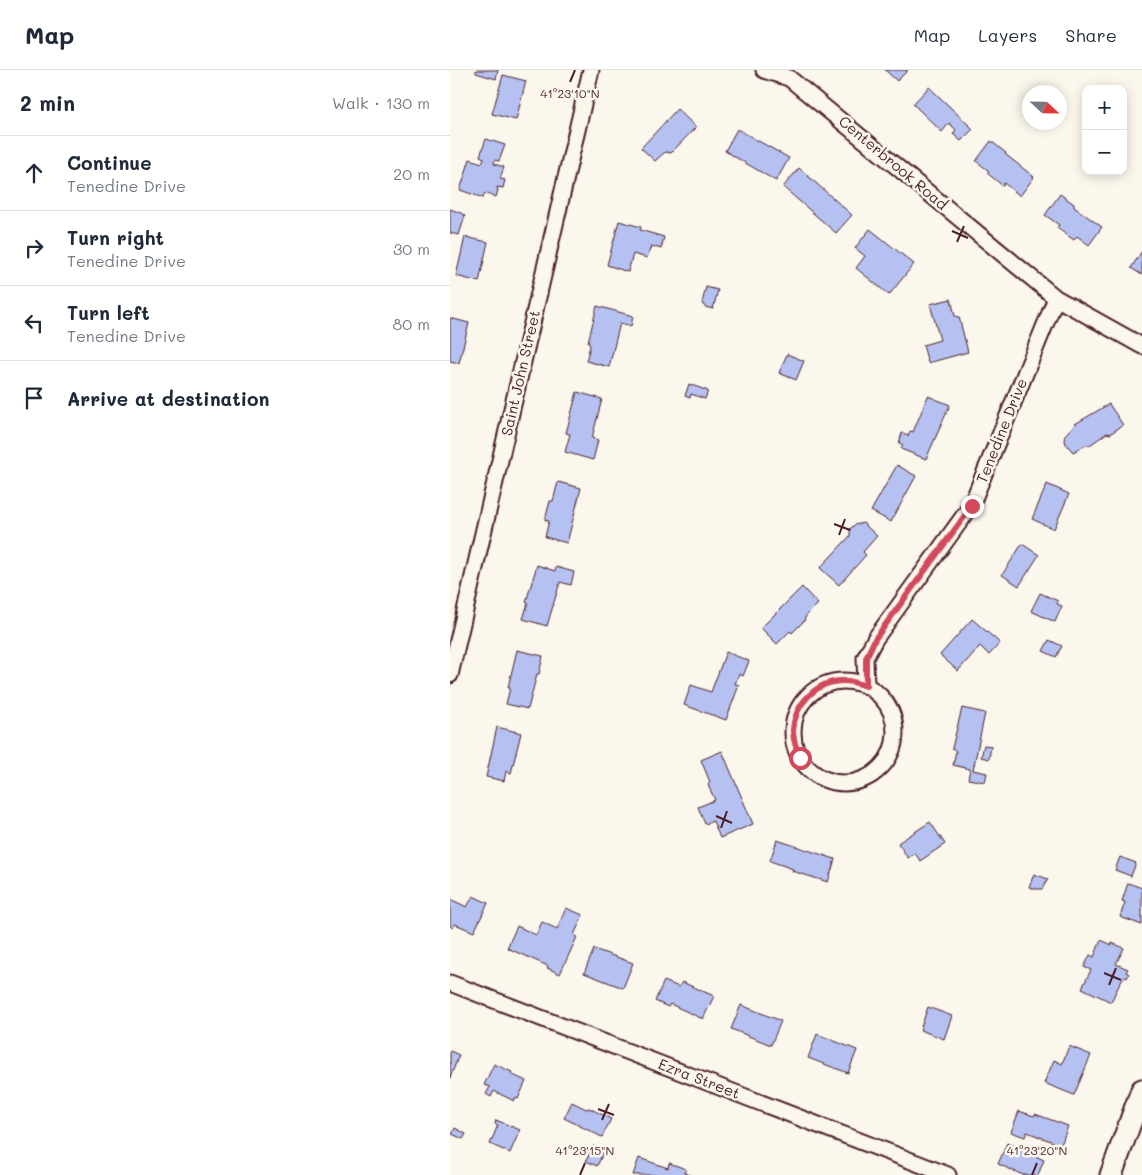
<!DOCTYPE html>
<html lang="en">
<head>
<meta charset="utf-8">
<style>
	:root { --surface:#fff; --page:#f2f2f3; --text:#1f2937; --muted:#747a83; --line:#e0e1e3 }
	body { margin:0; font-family:Mali,sans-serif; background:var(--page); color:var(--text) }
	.controls { position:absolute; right:15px; top:15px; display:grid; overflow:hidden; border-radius:10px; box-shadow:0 2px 12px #0003 }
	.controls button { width:45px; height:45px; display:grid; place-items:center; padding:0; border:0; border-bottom:1px solid var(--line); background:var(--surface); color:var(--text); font:25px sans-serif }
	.compass { position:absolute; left:572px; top:15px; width:45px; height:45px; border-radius:50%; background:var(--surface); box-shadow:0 2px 12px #0003; rotate:112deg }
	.stop { position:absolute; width:15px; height:15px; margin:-11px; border:4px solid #d1495b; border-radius:50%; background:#fff }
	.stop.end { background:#d1495b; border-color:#fff; box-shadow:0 1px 5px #0008 }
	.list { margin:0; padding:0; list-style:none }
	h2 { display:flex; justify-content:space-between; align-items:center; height:65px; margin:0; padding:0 20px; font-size:21px }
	h2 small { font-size:16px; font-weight:400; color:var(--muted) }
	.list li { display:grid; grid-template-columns:32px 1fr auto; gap:15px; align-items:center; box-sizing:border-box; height:75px; padding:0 20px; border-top:1px solid var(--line) }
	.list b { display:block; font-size:19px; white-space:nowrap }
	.list p { margin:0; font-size:16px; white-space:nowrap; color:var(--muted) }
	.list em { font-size:16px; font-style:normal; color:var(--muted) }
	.icon { flex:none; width:28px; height:28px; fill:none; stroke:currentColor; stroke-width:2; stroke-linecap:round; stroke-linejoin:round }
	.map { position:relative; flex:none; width:692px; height:1105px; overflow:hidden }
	header { display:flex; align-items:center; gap:30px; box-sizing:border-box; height:70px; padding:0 25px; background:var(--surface); border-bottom:1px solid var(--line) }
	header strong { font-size:24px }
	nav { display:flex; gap:28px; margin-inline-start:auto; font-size:18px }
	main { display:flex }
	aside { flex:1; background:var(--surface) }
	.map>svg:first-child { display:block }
	.building { fill:#b5c1f1; stroke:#4a1f2b }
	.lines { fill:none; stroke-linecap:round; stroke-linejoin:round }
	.minor-casing { stroke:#4a1f2b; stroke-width:19 }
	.secondary-casing { stroke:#4a1f2b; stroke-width:25 }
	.minor { stroke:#fbf7ec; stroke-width:15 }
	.secondary { stroke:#fbf7ec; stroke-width:21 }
	.route { stroke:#d1495b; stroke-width:6 }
	.ticks { fill:none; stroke:#4a1f2b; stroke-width:2 }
	.labels { text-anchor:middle; stroke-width:5; stroke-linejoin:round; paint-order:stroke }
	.street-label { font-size:15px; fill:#4a1f2b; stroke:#fbf7ec }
	.ticks-label { font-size:12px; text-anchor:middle; fill:#4a1f2b; stroke:#fbf7ec; stroke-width:5; stroke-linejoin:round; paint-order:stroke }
</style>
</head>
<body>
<header>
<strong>Map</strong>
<nav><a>Map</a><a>Layers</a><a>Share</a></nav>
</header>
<main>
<aside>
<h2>2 min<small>Walk · 130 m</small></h2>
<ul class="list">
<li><svg class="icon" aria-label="ahead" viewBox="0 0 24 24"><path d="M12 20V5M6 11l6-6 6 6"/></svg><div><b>Continue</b><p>Tenedine Drive</p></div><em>20 m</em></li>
<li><svg class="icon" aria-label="right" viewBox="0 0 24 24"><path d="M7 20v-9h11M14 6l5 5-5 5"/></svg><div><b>Turn right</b><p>Tenedine Drive</p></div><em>30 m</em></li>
<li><svg class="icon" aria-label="left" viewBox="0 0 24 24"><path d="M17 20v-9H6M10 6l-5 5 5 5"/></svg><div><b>Turn left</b><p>Tenedine Drive</p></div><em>80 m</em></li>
<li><svg class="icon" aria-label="arrive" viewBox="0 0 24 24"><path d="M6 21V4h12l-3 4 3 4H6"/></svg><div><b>Arrive at destination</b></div></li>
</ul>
</aside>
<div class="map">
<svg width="692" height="1105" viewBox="0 0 692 1105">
	<rect width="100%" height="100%" fill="#fbf7ec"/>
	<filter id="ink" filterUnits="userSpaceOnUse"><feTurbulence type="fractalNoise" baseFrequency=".02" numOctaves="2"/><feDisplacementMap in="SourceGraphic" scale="10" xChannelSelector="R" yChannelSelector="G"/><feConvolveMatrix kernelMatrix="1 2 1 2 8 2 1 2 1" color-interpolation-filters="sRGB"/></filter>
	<g filter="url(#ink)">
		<path class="building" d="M26 0H48L46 9 26 3Z
			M435 0H458L447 11Z
			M53 5 76 11 66 50 42 44Z
			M479 17 523 59 511 71 503 64 506 60 499 53 492 62 463 34Z
			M227 39 246 57 221 83 215 82 205 91 191 78Z
			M287 59 339 88 326 111 275 81Z
			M36 69 55 75 49 91 45 90 44 94 54 97 50 109 55 110 53 118 47 117 48 120 46 127 35 123 33 128 10 120 20 89 32 93 34 88 30 86Z
			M541 71 556 83 555 84 584 107 570 126 554 113 553 116 537 103 539 101 526 91Z
			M349 98 402 145 386 163 333 117Z
			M610 124 624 134V137L652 157 639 175 627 166 624 170 607 158 609 155 595 145Z
			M0 139 11 143 15 146 9 165 0 163Z
			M169 151 191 157 190 160 214 167 211 179 201 176 197 188 183 184 178 202 157 195Z
			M420 159 464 194 439 225 406 198 415 186 405 178Z
			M15 167 38 172 29 212 6 206Z
			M692 181V205L681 198Z
			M256 217 268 220 263 239 255 237 252 233Z
			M501 229 505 246 509 247 518 282 478 293 473 275 490 270 480 234Z
			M147 236 183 246 181 256 170 253 159 297 136 291 140 276 138 272Z
			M0 248 19 253 9 293 0 291Z
			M337 284 354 291 346 310 329 303Z
			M239 314 258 321 255 329 241 324 240 328 235 326Z
			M127 322 152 329 142 368 148 370 143 390 115 382 120 364 116 363Z
			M478 326 500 335 476 389 451 379 453 375 449 373 452 363 458 366 460 361 463 362Z
			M659 334 673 355 660 364 657 363 640 375H636L623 382 616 374 614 366 625 354Z
			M447 395 466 406 441 452 421 441Z
			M108 412 131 418 117 473 95 467 99 451 95 450 100 431H103Z
			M597 414 619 424 604 459 582 449Z
			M413 453 427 466 413 482 416 485 389 515 370 498 400 466V459L404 455Z
			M572 474 589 485 569 516 552 505Z
			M87 495 105 501 106 497 124 502 121 515 110 512 97 556 73 549 78 533 76 532Z
			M352 517 368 534 356 546 354 551 342 563 340 561 327 574 311 558Z
			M590 523 608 531 607 534 612 536 605 552 581 541Z
			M522 549 550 573 539 585 530 576 508 601 490 585Z
			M599 570 612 576 606 587 593 581Z
			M67 580 93 586 89 604H87L78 639 56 634 60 618 58 617Z
			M276 582 299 591 293 606 289 604 285 614 289 615 276 650 234 635 241 615 261 622Z
			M512 638 535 643 523 700 537 703 535 712 518 709 520 699 503 695 506 681 502 678Z
			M47 657 71 663 61 703 56 701 54 711 36 707Z
			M534 675 541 676 539 689 531 687Z
			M272 681 303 754 270 768 263 751 255 754 248 737 265 730 258 715 260 712 251 690Z
			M480 752 495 774 470 791 465 783 458 788 448 773Z
			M327 770 385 789 378 812 342 801 343 799 320 791Z
			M670 787 686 793 681 806 665 800Z
			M584 804 598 809 592 819H586L579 817Z
			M678 813 692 818V855L670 847 675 832 672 831Z
			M23 826 38 833 24 862 5 854 3 858 0 856V829L17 837Z
			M116 838 133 845 124 865 127 867 110 904 97 898 98 896 57 878 67 856 86 865 92 852 107 859Z
			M651 870 662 875V873L674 878 666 894 678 899 676 902 679 904 677 908 675 907 672 909 661 932 632 918 641 900 634 897 640 885 644 887Z
			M144 879 183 893 173 918 134 903Z
			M214 911 229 917 232 912 264 926 253 949 220 934 218 937 205 931Z
			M291 935 331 951 321 975 281 959Z
			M478 937 502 946 494 969 470 960Z
			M367 964 407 980 398 1003 358 988Z
			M619 976 641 985 624 1025 594 1013 604 990 612 994Z
			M0 981 9 985 0 1008Z
			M44 994 62 1002 61 1004 76 1011 68 1029 65 1028 64 1031 44 1021 41 1027 36 1024 40 1017 34 1015Z
			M122 1032 136 1039 139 1038 161 1049 152 1067 114 1048Z
			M569 1041 584 1046 585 1044 618 1056 611 1075 577 1062 575 1067 561 1062Z
			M46 1050 70 1060 60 1083 40 1074 48 1055 45 1054Z
			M5 1058 16 1064 13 1069 2 1064Z
			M557 1073 594 1090 588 1105H573L548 1094Z
			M143 1076 154 1081 147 1096 136 1091Z
			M189 1088 218 1098 219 1093 236 1099 234 1103 240 1105H183Z"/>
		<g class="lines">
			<g class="minor-casing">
				<path id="minor" d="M314 0 339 8 606 228 692 276
					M0 605 141 0
					M343 662a51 51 0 1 1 102 0a51 51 0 1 1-102 0Z
					M416 616 415 588 425 569 521 436 606 228
					M0 913 498 1105"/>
			</g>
			<g class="secondary-casing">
				<path id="secondary" d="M661 1105 692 1020"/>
			</g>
			<use href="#minor" class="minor"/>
			<use href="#secondary" class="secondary"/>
		</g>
	</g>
	<g class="lines" filter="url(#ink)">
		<path class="route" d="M350 688C347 679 343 671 343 661 344 635 366 611 393 611 401 611 408 613 416 616V588L425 569 522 436"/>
	</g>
	<path class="ticks" d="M120 12 125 0M502 161 518 168M507 172 514 156M384 454 400 460M389 465 395 449M266 746 282 753M271 758 277 741M654 903 671 910M659 915 666 898M148 1039 164 1045M152 1050 159 1034M130 1105 135 1093M582 1105 587 1093"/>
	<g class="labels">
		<g class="street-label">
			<text transform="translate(443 93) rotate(40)" y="5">Centerbrook Road</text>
			<text transform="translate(71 303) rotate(-77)" y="5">Saint John Street</text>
			<text transform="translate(552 361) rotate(-68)" y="5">Tenedine Drive</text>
			<text transform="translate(249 1009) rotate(21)" y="5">Ezra Street</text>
		</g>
	</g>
	<g class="ticks-label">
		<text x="120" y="28">41°23'10"N</text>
		<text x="135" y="1085">41°23'15"N</text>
		<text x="587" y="1085">41°23'20"N</text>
	</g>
</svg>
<div class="controls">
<button>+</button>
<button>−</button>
</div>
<svg class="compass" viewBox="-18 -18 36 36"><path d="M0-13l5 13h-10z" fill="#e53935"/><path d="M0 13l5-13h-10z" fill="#747a83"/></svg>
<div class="stop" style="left:350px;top:688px"></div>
<div class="stop end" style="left:522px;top:436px"></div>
</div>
</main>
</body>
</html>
